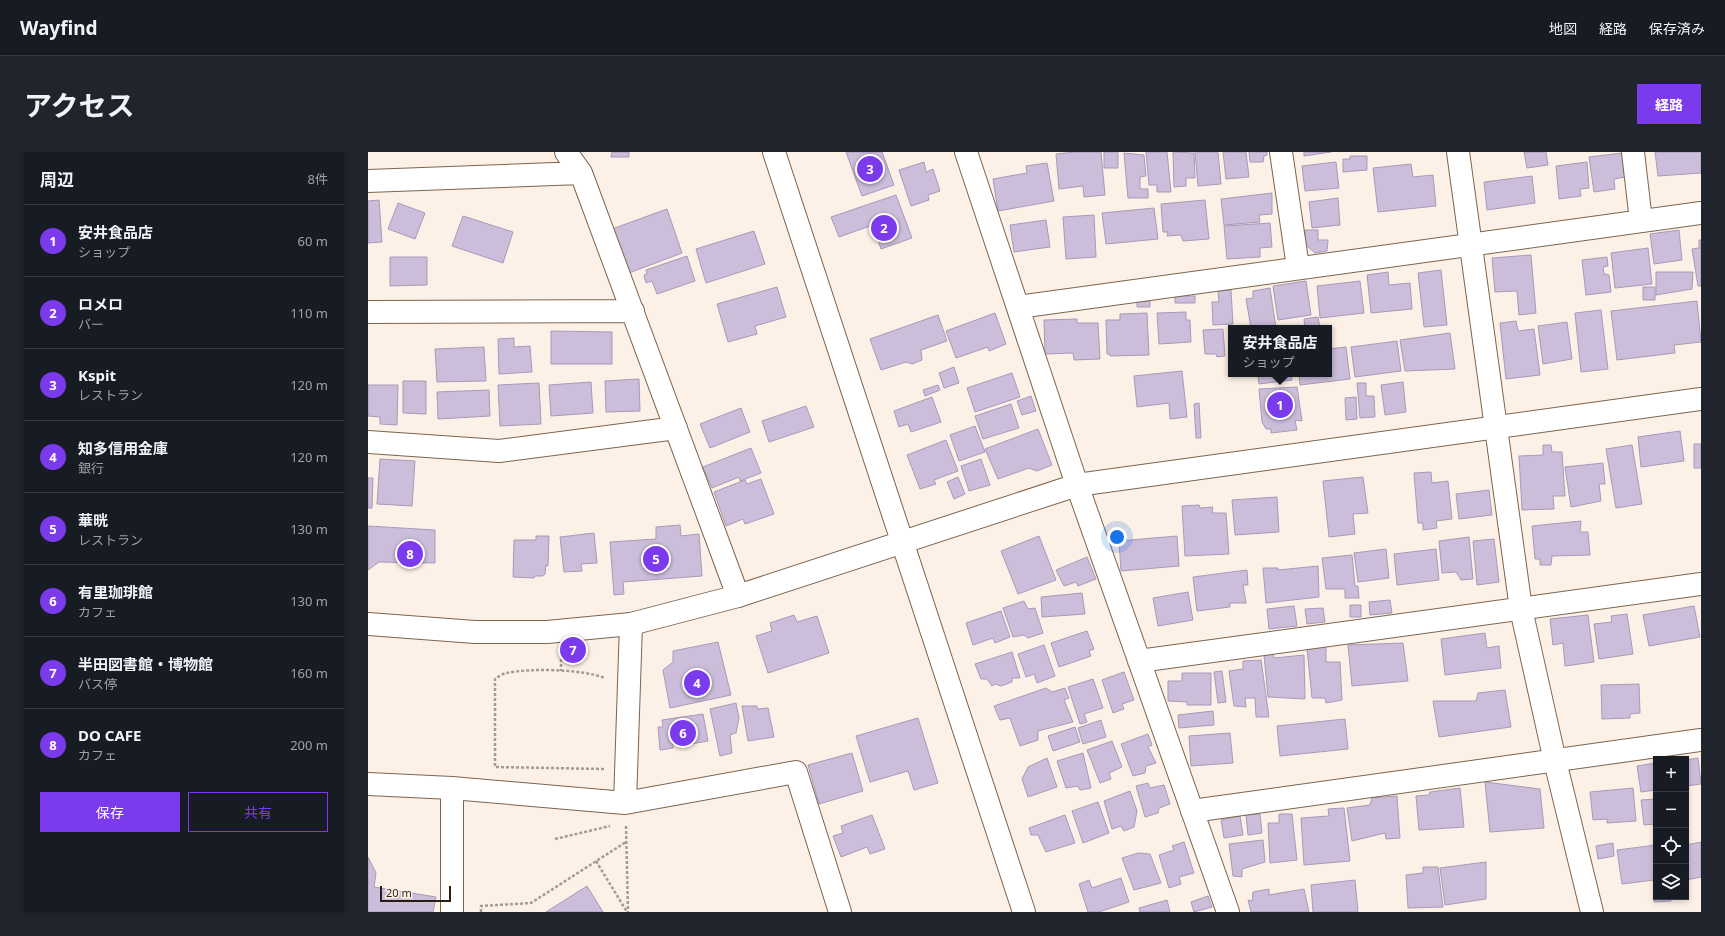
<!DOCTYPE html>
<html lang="ja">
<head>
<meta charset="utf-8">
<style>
	:root { --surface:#171b24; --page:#20242c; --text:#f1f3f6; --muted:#9ea1a6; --line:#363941; --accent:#7c3aed }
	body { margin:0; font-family:"Noto Sans","Noto Sans JP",sans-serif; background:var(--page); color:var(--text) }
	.controls { position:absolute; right:12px; bottom:12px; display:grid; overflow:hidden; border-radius:0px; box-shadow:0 2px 6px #0003 }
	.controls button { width:36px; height:36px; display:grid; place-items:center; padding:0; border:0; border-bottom:1px solid var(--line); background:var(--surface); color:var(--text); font:20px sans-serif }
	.scale { position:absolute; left:12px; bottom:10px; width:71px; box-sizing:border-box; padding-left:4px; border:2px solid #291e14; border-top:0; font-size:11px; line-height:14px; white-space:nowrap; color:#291e14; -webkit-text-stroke:3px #fdf1e7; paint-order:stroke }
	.you { position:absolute; left:749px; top:385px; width:14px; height:14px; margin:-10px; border:3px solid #fff; border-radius:50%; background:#1a73e8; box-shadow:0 0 0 6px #1a73e833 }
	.badge { display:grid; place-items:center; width:26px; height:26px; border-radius:50%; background:var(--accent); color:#fff; font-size:13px; font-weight:700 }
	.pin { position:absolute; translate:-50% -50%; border:2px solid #fff; box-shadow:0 1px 4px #0006 }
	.popup { position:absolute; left:860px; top:173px; width:104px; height:52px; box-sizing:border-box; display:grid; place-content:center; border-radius:0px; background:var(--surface); filter:drop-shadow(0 1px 3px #0005); font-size:13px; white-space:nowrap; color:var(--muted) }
	.popup b { font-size:15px; color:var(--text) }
	.popup::after { content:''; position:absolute; left:50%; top:100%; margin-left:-8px; border:8px solid transparent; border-top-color:var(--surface) }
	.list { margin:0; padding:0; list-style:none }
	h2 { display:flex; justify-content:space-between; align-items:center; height:52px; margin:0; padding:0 16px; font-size:17px }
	h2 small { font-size:13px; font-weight:400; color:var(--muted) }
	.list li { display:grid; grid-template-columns:26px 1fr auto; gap:12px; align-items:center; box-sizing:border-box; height:72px; padding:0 16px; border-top:1px solid var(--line) }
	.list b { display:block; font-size:15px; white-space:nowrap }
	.list p { margin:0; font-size:13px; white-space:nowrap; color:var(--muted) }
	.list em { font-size:13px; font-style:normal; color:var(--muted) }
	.actions { display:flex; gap:8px; padding:12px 16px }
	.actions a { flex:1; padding:9px 0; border:1px solid var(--accent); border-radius:0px; text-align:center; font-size:14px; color:var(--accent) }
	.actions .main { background:var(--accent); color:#fff }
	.icon { flex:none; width:22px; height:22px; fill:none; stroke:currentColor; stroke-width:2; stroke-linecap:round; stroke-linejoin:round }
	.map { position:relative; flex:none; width:1333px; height:760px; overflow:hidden; border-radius:0px }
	header { display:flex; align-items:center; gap:24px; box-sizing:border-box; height:56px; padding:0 20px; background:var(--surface); border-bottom:1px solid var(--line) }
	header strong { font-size:19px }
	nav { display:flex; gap:22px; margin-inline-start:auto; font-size:14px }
	.intro { display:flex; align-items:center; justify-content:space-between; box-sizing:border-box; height:96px; padding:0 24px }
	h1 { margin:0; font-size:28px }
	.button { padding:10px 18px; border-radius:0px; background:var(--accent); color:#fff; font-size:14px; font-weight:700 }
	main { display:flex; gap:24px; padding:0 24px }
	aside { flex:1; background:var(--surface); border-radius:0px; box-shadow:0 2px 6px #0003 }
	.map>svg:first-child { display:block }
	.building { fill:#ccbedb; stroke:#a899b8 }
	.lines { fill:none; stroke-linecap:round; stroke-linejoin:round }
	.minor-casing { stroke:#7d644d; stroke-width:24 }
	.tertiary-casing { stroke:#7d644d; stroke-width:24 }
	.path { stroke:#a79b91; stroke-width:2.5; stroke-dasharray:3 2; stroke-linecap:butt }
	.minor { stroke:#fff; stroke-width:22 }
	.tertiary { stroke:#fff; stroke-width:22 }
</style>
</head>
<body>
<header>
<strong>Wayfind</strong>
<nav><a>地図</a><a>経路</a><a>保存済み</a></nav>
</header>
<div class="intro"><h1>アクセス</h1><a class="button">経路</a></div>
<main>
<aside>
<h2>周辺<small>8件</small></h2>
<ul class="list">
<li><span class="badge">1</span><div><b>安井食品店</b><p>ショップ</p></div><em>60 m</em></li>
<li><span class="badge">2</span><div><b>ロメロ</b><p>バー</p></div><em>110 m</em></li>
<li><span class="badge">3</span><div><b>Kspit</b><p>レストラン</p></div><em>120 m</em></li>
<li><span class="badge">4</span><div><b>知多信用金庫</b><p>銀行</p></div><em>120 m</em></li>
<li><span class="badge">5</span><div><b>華晄</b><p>レストラン</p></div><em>130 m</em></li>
<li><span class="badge">6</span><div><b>有里珈琲館</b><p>カフェ</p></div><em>130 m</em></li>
<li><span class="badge">7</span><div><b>半田図書館・博物館</b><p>バス停</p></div><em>160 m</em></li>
<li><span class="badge">8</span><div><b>DO CAFE</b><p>カフェ</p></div><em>200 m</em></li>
</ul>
<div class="actions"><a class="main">保存</a><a>共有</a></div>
</aside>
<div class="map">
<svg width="1333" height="760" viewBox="0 0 1333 760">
	<rect width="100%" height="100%" fill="#fdf1e7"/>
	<path class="building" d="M244 0H261V5H243Z
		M478 0H514L526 33 494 44Z
		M707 0H733L737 43 716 45 715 34 691 37 688 2Z
		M736 0H750V16H736Z
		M778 0H799L803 40H789V33H781Z
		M805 0 826 1 827 26H818V34L806 35Z
		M827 0H850L853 32 830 34Z
		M855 0H878L881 25 858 27Z
		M881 0H899V3L896 4 895 10H882Z
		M936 0H963L936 4Z
		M1156 0H1178L1180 13 1159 16Z
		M1287 0H1333V21L1290 24Z
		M756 1 776 3 778 24 772 25V37H780V46H760Z
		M1254 1 1257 25 1246 27 1247 37 1226 40 1221 5Z
		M982 4H999V18L975 20V7H982Z
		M556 10 558 20 565 17 572 39 560 43 561 48 543 54 531 18Z
		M968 10 971 36 937 39 934 14Z
		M1219 10 1221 36 1212 37 1213 44 1191 47 1188 14Z
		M679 11 686 49 630 59 625 27 659 21 658 14Z
		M1043 12 1045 25 1065 23 1068 54 1010 60 1005 16Z
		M1164 24 1167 51 1119 58 1116 30Z
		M904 41V62L891 63 892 70 856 73 853 47Z
		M528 43 544 86 513 97 505 73 471 85 463 65Z
		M970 46 972 73 944 76 941 50Z
		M11 48 14 90 0 91V49Z
		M837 48 841 87 815 89 813 83 799 84 800 80H795L793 52Z
		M30 51 57 61 47 87 20 77Z
		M786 56 790 87 738 92 734 61Z
		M299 57 314 101 261 121 244 77Z
		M726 63 728 105 698 107 695 65Z
		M95 64 145 80 135 111 84 94Z
		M678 68 682 95 646 100 642 73Z
		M902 71 904 95 892 96V105L859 107 856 74Z
		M937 78H950V88H960L959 99 947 101 938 93Z
		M1311 78 1314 108 1286 112 1282 82Z
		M386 79 397 112 338 131 328 97Z
		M1331 88H1333V134H1330L1324 97 1331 96Z
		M1280 96 1284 132 1247 136 1243 101Z
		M1163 103 1168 161 1151 163 1149 139 1127 140 1124 106Z
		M319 104 327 129 289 142 284 129 278 131 276 123 279 122 278 118Z
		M22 105H59V133L22 134Z
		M1239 105 1240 114 1235 115 1236 122 1241 123 1243 140 1218 143 1214 108Z
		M1073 118 1079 173 1056 175 1050 121Z
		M1020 120 1021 133 1042 131 1044 157 1003 161 999 123Z
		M1288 120H1325L1324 137 1288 143Z
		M938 129 943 163 910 168 905 134Z
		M992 129 996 161 952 166 949 134Z
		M409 135 418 165 387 174 389 182 360 190 349 152Z
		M1275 135H1287V148H1275Z
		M902 136 908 176H883L878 147 885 146V139Z
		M863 138 865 172 845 173 844 150H851L850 139Z
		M807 144H827V151H807Z
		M769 149H782V155H769Z
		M1329 149 1333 190 1306 193 1307 201 1249 208 1243 159Z
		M1233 158 1240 217 1213 220 1207 161Z
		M818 160V168H822L823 190 791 192 789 161Z
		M627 161 638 192 621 199 620 195 588 206 578 179Z
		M779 161 781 203 742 204V202H739L738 168H752V162Z
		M570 163 579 189 553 198 554 208 544 212 538 210 513 218 502 187Z
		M950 165 952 176H937L936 167Z
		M709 167V171H730L732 207 706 208 705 201 677 202 676 168Z
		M1148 169 1150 179 1166 177 1172 223 1138 227 1132 171Z
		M1199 170 1204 207 1175 212 1170 174Z
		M878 174V176H863V199L862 175Z
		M855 177 857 204 849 205 848 202H837L835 178Z
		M183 179 244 180V212H183Z
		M1082 181 1087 217 1037 219 1032 188Z
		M146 186V195L162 194 164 220 131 222 130 187Z
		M1029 189 1033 219 987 225 983 195Z
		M116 195 118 229 69 230 67 197Z
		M978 195 982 227 932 233 931 222H961V197Z
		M586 215 591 231 576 236 571 221Z
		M814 219 819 265 802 267 801 251 769 255 766 224Z
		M644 221 652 245 607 260 599 236Z
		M890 222H923L924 228 891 232Z
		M271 227 272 259 238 260 237 229Z
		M35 229H58V262L35 261Z
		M223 230 225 261 183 264 181 233Z
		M1035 230 1038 260 1017 263 1013 233Z
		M171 231 173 272 132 274 130 233Z
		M989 231H998V244H1006L1007 265 992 266Z
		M0 233H30L29 273 12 272V265L0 264Z
		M570 233 572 238 557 244 555 238Z
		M929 235 934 269 927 268 929 278 903 281V277H898L894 270 891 237Z
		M121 238 122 264 70 267 69 240Z
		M663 244 668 259 654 263 649 249Z
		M564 245 573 270 543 280 540 272 531 275 526 259Z
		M988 245 989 267 978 268 977 246Z
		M831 251 833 286H828L826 252Z
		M643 252 651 276 615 287 607 264Z
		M438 254 446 275 401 290 394 269Z
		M373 256 382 280 342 296 332 272Z
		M607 274 617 300 591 309 582 283Z
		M670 277 684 313 669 319 661 316 630 327 617 297Z
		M1312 279 1316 309 1273 315 1270 285Z
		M578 288 590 319 566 328 568 332 552 337 539 303Z
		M1326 292H1333V316H1326Z
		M1175 293H1183L1184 300H1194L1197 344H1185L1186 357 1154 358 1151 304 1175 303Z
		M1264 293 1274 352 1248 356 1238 297Z
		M383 296 393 321 372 329 371 325 344 336 335 315Z
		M12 307 47 309 44 354 9 352Z
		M613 307 622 333 601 339 593 314Z
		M1235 311 1237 332H1231L1233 349 1203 355 1197 315Z
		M1063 320 1064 331 1080 329 1084 367 1068 369 1069 376 1055 378V371H1050L1046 321Z
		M590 325 597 342 586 347 579 330Z
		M995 325 1000 361 985 362 987 382 961 385 955 329Z
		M0 326H5L4 356H0Z
		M393 327 406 362 377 372 375 367 358 374 346 340 377 328 379 332Z
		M1121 338 1124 363 1091 367 1088 342Z
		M909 345 911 380 867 383 864 348Z
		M831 353 832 356 845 355 844 361H858L861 402 817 404 814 354Z
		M1213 369 1212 380H1220L1222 403 1184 404 1183 413H1172V407H1167L1164 374Z
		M312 373 313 384 331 382 334 424 255 430 256 442 246 443 242 390 288 387V375Z
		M0 374 67 378V411L11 410 0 418Z
		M226 381 229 411 213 412 214 419 196 420 192 385Z
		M168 384H181L180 414 178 413 177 422 175 424H167L166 426 145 425 146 388H168Z
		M671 384 688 428 650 442 633 399Z
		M809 384 811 414 753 419 751 389Z
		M1101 385 1105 427 1093 428 1088 420 1074 421 1071 389Z
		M1126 387 1131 430 1109 433 1105 389Z
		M1018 397 1021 426 990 430 986 401Z
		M1068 397 1071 428 1029 433 1026 402Z
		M984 403 987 434H990L991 446H977V437H958L954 406Z
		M719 405 728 427 710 434 708 430 696 434 688 418Z
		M950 414 951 445 898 451 895 416H910V418Z
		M879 418 880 433H875L878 451H862V455L829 459 825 425Z
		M820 440 825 468 790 474 785 446Z
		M714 441 717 462 674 465 673 445Z
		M1022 448 1024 461 1002 463 1001 450Z
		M656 449 660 457 667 456 675 481 660 486 656 483 645 485 635 456Z
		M982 453H993V465H982Z
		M926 454 929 474 901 477 899 457Z
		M1326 454 1332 485 1281 494 1275 463Z
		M955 456 957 470 939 472 937 457Z
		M633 459 642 485 627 491 625 486 605 493 598 471Z
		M1259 462 1265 502 1231 507 1226 472 1244 470 1243 464Z
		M426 463 429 470 449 464 461 501 400 521 388 484 404 479 402 471Z
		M1220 463 1226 510 1197 514 1195 491 1185 493 1182 467Z
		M719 479 726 497 721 499 723 504 691 515 683 491Z
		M1117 481 1119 496 1131 494 1133 516 1077 523 1073 487Z
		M350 490 363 543 302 556 295 518 305 510V499Z
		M1035 491 1040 529 984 534 980 493Z
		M676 493 687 524 669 531 666 522 658 525 650 502Z
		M958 495V510H972L974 548 958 551 957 546H944L939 497Z
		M644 500 652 526H644V530L633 534 627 532 624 534 619 527H613L607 512Z
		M905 502 906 506 936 503 937 547 900 545 896 503Z
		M893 508 901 565H888L887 546H877L878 555 866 554 861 519 875 517V509Z
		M854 519 858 550 850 551 846 520Z
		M756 520 766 548 754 552 756 557 745 561 734 528Z
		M814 521H843V553H819V550L800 549V529H814Z
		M725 527 735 556 716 562 719 570 712 572 700 535Z
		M1271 532 1272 561 1262 562V566L1234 567 1233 533Z
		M678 536 684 540 697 536 701 546 696 548 705 570 670 579V588L652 594 642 566 632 568 626 554Z
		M1137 538 1143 575 1071 585 1065 549H1108L1110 541Z
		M368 551 371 566 368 581 362 583 364 601 352 604 342 557Z
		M374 554H389V557L400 556 406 585 380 589Z
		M845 559 846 573 811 576 810 563Z
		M335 562 340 589 317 593V587L305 588V596L292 598 290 575H295L294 568Z
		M550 566 570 631 546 638 540 619 502 630 488 584Z
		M977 567 980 597 912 604 909 574Z
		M733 568 738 585 715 592 710 576Z
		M707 575 712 590 685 599 680 584Z
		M862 581 865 611 823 614 821 584Z
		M780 582 784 593 780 595 788 611 778 614 777 621 765 624 753 592Z
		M744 589 754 615 741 621 743 627 732 631 719 598Z
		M484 601 495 639 451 652 440 613Z
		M715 601 723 636 712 638 710 634 698 636 689 609Z
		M679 606 689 635 660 645 654 627 660 615Z
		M1330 606 1333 632 1318 634V608Z
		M1288 611V638L1273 640 1269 614Z
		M1117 630 1172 637 1176 676 1122 680Z
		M780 631 782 636 796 633 802 652 791 656 790 661 777 665 768 634Z
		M1092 636 1096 675 1051 678 1048 644 1061 643 1062 640Z
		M1265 636 1268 669 1239 671V667L1225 668 1222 640Z
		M762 639 769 659 766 675 756 679 753 674 744 677 736 649Z
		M1029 644 1032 686 1018 687 1017 681 984 689 979 656 1002 653 1004 646Z
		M1288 647V672L1276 673 1273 648Z
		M730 650 741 681 715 691 704 659Z
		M976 656 982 709 936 713 933 666 961 664 960 657Z
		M892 662 894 681 880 683 878 663Z
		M911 662H924L929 708 902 711 900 671H911Z
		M504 663 517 697 502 702 499 695 473 705 465 684 475 681 473 674Z
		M697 663 707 691 678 700 670 683H663L661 676Z
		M872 664 875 683 856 686 853 668Z
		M895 688 897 710 874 717V725L865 724 861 692Z
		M816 690 826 721 811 725 813 732 801 736 791 703 806 698 804 694Z
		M1333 690V725L1318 728V693Z
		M1245 691 1246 704 1230 707 1228 694Z
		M1288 693V745H1303V749L1286 750V728L1254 732 1249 698Z
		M770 701 782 702 793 731 766 738 754 706Z
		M0 705 8 721 6 735 68 745 65 760H0Z
		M1118 710V747L1077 753 1072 716Z
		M1055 715H1070L1075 755 1040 756 1038 723 1055 721Z
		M753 726 761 750 731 760H720L711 732 721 728 724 736Z
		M987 728 990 760H945L943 733Z
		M219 734 235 760H178Z
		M901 737V743L936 737 941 760H883L880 748 884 749 885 740Z
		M840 744 844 755 826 760 823 750Z
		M799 748 802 760H772L771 756Z"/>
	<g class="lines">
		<g class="minor-casing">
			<path id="minor" d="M198 0 213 21 370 444
				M598 0 709 333 860 760
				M913 0 930 115
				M1090 0 1153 457 1187 609 1224 760
				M1265 0 1273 69
				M0 29 213 21
				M650 155 1333 61
				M0 160 265 159
				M0 290 131 299 308 276
				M771 509 1333 432
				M0 632 84 636 257 651 428 620 472 760
				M84 636V760
				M257 651 263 472
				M824 659 1333 588"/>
		</g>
		<g class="tertiary-casing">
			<path id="tertiary" d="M406 0 656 760
				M0 472 107 480H179L263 472 370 444 709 333 1333 247"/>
		</g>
		<path class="path" d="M193 502V519
			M236 617 127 615V527C130 525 134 522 138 521 163 516 214 517 237 526
			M258 674 260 760
			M187 687 242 674
			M228 709 259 760
			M113 760V754L163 751 258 690"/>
		<use href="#minor" class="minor"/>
		<use href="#tertiary" class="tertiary"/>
	</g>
</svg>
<div class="controls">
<button>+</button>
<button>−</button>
<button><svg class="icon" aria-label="locate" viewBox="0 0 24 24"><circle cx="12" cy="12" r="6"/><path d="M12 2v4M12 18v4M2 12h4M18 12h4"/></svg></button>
<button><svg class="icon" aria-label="layers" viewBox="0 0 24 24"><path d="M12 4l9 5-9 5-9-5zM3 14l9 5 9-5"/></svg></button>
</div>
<div class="scale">20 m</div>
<div class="you"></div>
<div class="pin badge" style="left:912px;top:253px">1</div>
<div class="popup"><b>安井食品店</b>ショップ</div>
<div class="pin badge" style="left:516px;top:76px">2</div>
<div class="pin badge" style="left:502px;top:17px">3</div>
<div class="pin badge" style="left:329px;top:531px">4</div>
<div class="pin badge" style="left:288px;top:407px">5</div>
<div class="pin badge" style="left:315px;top:581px">6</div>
<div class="pin badge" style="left:205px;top:498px">7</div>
<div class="pin badge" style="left:42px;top:402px">8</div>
</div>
</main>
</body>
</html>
